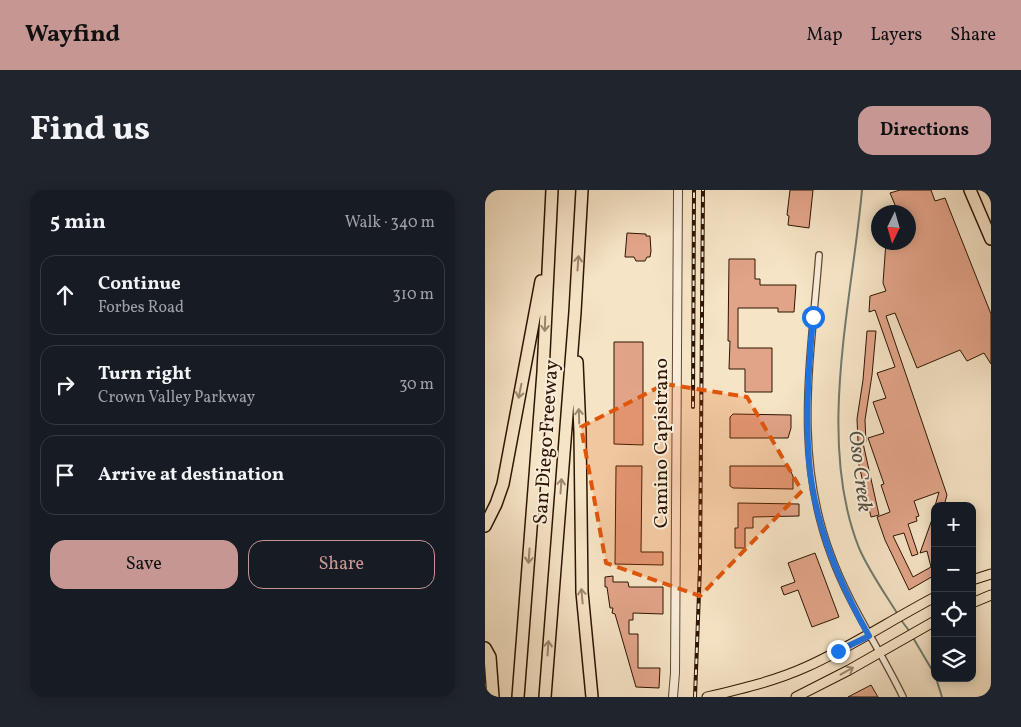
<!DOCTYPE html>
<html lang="en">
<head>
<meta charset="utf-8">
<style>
	:root { --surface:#171b24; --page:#20242c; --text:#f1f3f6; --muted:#9ea1a6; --line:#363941; --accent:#c59692 }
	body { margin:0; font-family:Vollkorn,serif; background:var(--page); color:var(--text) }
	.controls { position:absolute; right:15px; bottom:15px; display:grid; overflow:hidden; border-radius:10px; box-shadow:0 2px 12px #0003 }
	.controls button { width:45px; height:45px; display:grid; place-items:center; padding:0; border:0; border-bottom:1px solid var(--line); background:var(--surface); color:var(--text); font:25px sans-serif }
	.compass { position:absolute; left:386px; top:15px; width:45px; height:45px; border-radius:50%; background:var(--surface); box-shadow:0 2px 12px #0003; rotate:185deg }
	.stop { position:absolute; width:15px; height:15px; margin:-11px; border:4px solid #1a73e8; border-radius:50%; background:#fff }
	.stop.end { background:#1a73e8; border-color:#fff; box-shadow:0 1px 5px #0008 }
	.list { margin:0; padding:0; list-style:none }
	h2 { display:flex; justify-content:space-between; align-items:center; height:65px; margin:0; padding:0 20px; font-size:21px }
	h2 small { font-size:16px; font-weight:400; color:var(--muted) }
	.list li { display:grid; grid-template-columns:32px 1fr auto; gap:15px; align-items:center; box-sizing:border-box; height:80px; margin:0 10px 10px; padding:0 10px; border:1px solid var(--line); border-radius:15px }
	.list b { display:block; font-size:19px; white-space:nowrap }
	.list p { margin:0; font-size:16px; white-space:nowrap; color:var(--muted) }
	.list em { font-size:16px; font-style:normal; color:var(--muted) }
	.actions { display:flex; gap:10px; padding:15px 20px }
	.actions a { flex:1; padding:11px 0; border:1px solid var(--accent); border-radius:15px; text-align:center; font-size:18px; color:var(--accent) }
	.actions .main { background:var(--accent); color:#111 }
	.icon { flex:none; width:28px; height:28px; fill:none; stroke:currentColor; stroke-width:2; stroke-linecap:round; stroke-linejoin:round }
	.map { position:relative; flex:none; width:506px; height:507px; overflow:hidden; border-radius:15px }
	header { display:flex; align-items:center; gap:30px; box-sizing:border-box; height:70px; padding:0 25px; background:var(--accent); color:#111 }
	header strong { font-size:24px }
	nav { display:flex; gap:28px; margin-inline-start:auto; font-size:18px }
	.intro { display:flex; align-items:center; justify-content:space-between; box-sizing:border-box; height:120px; padding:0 30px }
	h1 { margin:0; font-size:35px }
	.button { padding:12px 22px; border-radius:15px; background:var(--accent); color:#111; font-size:18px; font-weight:700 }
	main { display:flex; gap:30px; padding:0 30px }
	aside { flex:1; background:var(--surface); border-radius:15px; box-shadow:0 2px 12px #0003 }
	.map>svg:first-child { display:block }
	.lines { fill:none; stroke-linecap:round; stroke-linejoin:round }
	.stream { stroke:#707a6d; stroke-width:2 }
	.building { fill:#e2a489; stroke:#2d1400 }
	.minor-casing { stroke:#5f4832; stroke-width:8 }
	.tertiary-casing { stroke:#5f4832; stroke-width:10 }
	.primary-casing { stroke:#2d1400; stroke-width:11 }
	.motorway-casing { stroke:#2d1400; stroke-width:14 }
	.minor { stroke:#f9edda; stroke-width:5.5 }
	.tertiary { stroke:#f9edda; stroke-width:8 }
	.primary { stroke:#f6e4c6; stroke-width:9 }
	.motorway { stroke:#f6e4c6; stroke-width:11 }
	.rail-casing { stroke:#2d1400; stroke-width:4 }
	.rail { stroke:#f9edda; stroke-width:2; stroke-dasharray:5.5; stroke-linecap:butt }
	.oneway { stroke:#9c866d }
	.route { stroke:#1a73e8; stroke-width:6 }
	.marked { fill:#df560b; fill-opacity:0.2; stroke:#df560b; stroke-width:4; stroke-dasharray:10 6; stroke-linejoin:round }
	.labels { text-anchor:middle; stroke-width:4; stroke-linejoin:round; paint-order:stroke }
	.street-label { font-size:20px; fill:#2d1400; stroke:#f9edda }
	.water-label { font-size:21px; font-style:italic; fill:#545040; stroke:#f9edda }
</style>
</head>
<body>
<header>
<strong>Wayfind</strong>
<nav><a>Map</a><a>Layers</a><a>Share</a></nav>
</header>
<div class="intro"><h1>Find us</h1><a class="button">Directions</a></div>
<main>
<aside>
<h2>5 min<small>Walk · 340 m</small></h2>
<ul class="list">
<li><svg class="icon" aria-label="ahead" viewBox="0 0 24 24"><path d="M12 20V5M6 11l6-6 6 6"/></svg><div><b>Continue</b><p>Forbes Road</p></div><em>310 m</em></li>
<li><svg class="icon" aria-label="right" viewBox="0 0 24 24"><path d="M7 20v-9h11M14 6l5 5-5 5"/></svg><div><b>Turn right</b><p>Crown Valley Parkway</p></div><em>30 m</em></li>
<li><svg class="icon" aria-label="arrive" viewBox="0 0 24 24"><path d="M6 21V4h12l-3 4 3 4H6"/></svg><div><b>Arrive at destination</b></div></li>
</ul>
<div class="actions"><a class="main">Save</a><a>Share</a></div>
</aside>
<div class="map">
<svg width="506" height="507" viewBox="0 0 506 507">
	<rect width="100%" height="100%" fill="#f6e4c6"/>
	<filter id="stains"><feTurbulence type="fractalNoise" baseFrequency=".004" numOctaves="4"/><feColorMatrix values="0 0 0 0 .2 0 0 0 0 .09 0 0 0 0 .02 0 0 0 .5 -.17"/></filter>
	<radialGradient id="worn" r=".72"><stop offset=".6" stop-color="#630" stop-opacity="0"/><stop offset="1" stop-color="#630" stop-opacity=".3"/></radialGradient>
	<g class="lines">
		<path class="stream" d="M377 0C367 112 331 250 374 358 384 381 399 402 412 423
			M416 430 425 442
			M427 446 450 485
			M451 488 457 507"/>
	</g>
	<path class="building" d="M305 0H328L324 38 303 35 304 26 302 25Z
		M415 0H446L450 11 460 8 506 124V174L499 163 482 171 475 160 432 178 410 123 401 126 462 305 459 316H450L454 302 429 311 434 326 431 327 432 331 423 334 433 364 427 366 419 343 408 346 428 387 446 377 442 361 435 363 450 321 448 347 450 385 424 400 400 350 392 327 405 322 396 295 399 294 383 248 399 243 388 212 401 208 392 183 410 177 390 120 384 122 385 106 401 101 398 93 401 52H424V22H413L405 3Z
		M142 43 161 44V46H165L166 61 165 67H162L160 71H151L149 67H140Z
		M244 69H270V89H275V95H311L309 122H293V118H253V158H287V202H260V179H244L245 151H243Z
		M382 141H391L387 185 380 230 381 252 378 253 394 325 386 327 374 275 372 229 378 190Z
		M129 152H158V255L129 254Z
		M248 224 306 225V238L303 248H245V227Z
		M131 276H157L156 362H178V375L130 374Z
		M245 276H303L308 286V299L248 298 245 296Z
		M253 313 314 314V326L268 327V338H260V358H250V338H253Z
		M330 363 354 427 327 437 313 400 299 405 296 397 310 392 303 373Z
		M128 386V392H143L144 397H178V424L148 423V430H144V444H153V478H175L174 498 151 497 130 424 127 423 128 418H125L122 397H120V387Z
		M386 495 393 507H363Z"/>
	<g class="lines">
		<g class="minor-casing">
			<path id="minor" d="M334 65C326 169 308 264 346 365 364 415 395 459 418 507"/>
		</g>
		<g class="tertiary-casing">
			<path id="tertiary" d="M188 507 190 483 193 0"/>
		</g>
		<g class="primary-casing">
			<path id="primary" d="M487 390 506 384
				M487 413 506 405
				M222 507C256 499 290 491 321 477 366 457 406 430 450 407
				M311 507 364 480 450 431"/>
		</g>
		<g class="motorway-casing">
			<path id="motorway" d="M485 0 506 49
				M92 172 95 242 97 402 107 507
				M0 336 11 314 18 294 56 91
				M0 458 5 467 8 507
				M33 507 58 182 67 0
				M60 507 90 122 97 0"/>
		</g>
		<use href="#minor" class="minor"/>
		<use href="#tertiary" class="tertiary"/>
		<use href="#primary" class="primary"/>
		<use href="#motorway" class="motorway"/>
		<g class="rail-casing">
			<path id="rail" d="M208 217 209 0
				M210 507 215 377 218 0"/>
		</g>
		<use href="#rail" class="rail"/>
	</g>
	<defs><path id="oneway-shaft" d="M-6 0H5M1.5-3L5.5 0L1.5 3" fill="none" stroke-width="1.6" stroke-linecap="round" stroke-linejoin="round" transform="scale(1.25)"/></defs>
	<g class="oneway">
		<use href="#oneway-shaft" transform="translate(93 73) rotate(-86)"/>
		<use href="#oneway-shaft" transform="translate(60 134) rotate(92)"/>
		<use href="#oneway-shaft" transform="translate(35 201) rotate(101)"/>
		<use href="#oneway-shaft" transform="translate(94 226) rotate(-92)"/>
		<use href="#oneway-shaft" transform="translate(76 296) rotate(-86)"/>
		<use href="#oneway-shaft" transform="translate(44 366) rotate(94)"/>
		<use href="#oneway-shaft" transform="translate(97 406) rotate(-95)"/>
		<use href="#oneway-shaft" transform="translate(63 458) rotate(-86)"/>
		<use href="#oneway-shaft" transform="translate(362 481) rotate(-29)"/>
	</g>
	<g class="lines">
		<path class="route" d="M328 127C324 175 320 222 324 271 329 332 354 393 384 446L353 461"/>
	</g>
	<path class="marked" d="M180 194 262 207 317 301 215 406 121 373 96 237Z"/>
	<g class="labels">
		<g class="street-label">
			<text transform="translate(60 252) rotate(-86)" y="7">San Diego Freeway</text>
			<text transform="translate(175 253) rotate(-90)" y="7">Camino Capistrano</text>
		</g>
		<g class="water-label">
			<text transform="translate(376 281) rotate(83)" y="7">Oso Creek</text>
		</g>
	</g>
	<rect width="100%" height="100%" filter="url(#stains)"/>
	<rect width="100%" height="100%" fill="url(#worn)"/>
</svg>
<div class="controls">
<button>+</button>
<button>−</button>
<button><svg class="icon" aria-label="locate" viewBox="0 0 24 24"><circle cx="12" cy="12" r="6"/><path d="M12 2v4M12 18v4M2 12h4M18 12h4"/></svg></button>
<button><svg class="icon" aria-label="layers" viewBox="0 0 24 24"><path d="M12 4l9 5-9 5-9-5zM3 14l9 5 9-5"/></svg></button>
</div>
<svg class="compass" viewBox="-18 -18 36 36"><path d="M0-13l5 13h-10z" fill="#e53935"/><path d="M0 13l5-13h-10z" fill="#9ea1a6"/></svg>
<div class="stop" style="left:328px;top:127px"></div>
<div class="stop end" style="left:353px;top:461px"></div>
</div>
</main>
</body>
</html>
